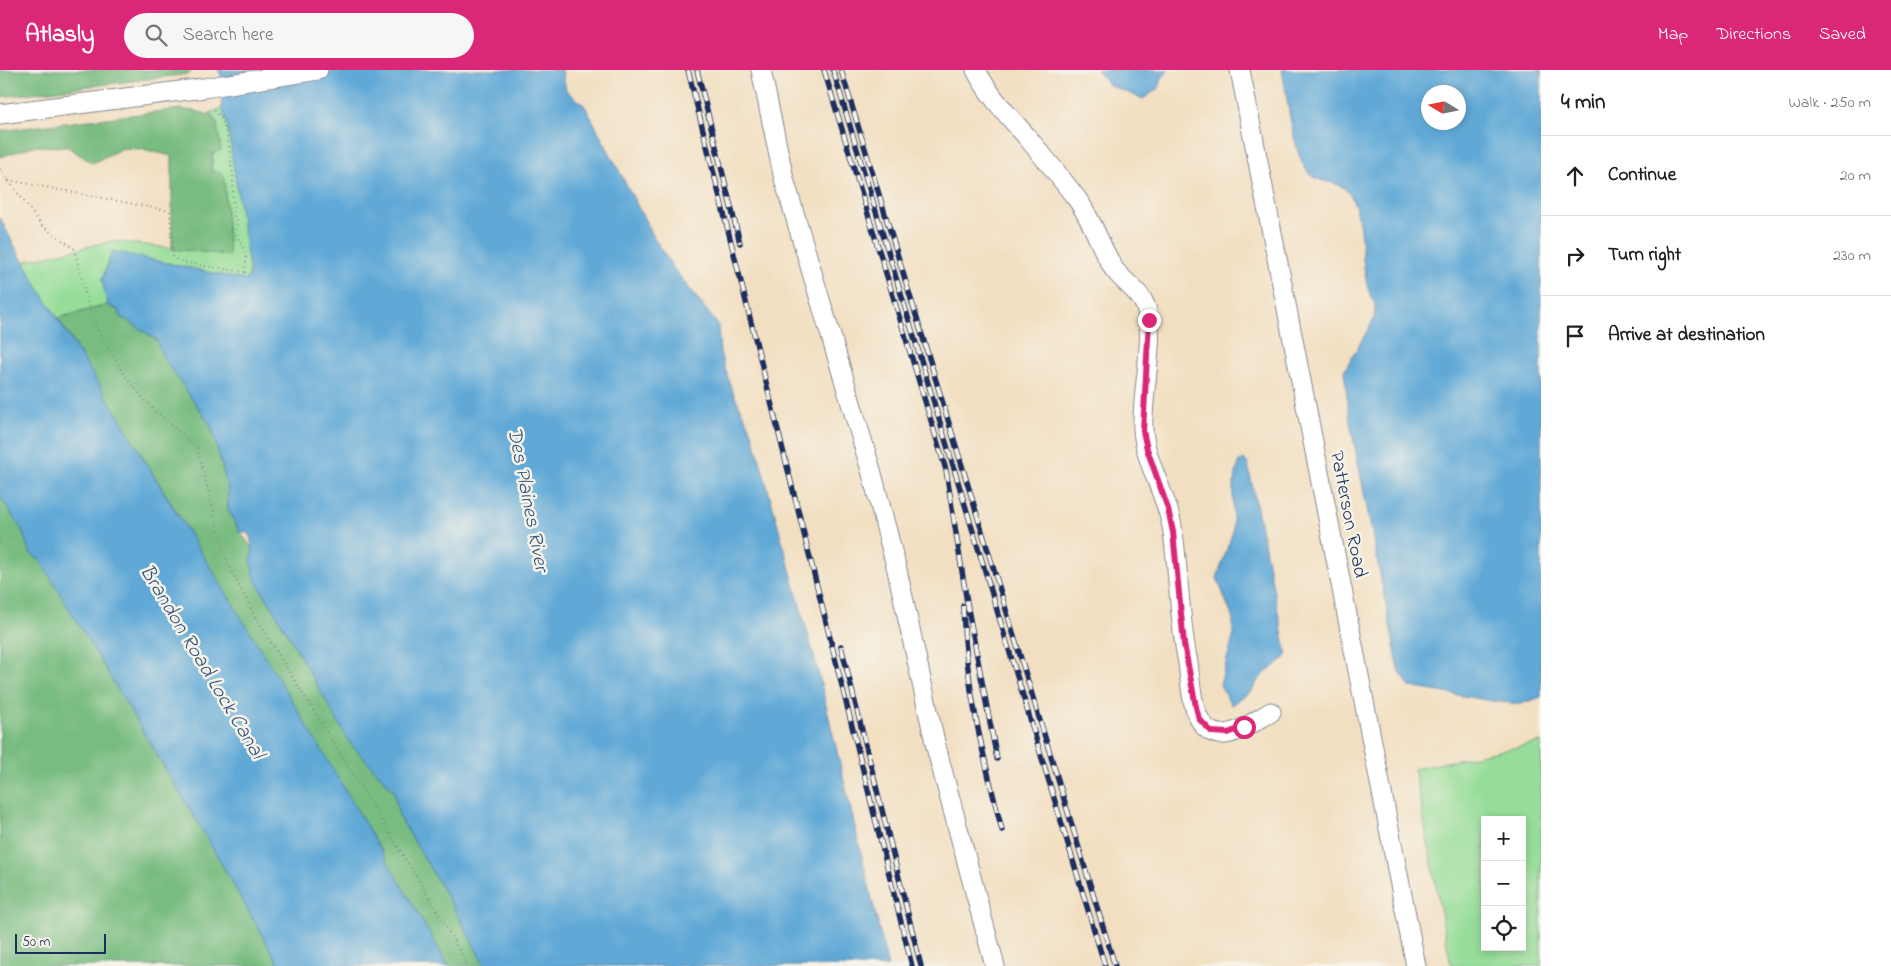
<!DOCTYPE html>
<html lang="en">
<head>
<meta charset="utf-8">
<style>
	:root { --surface:#fff; --page:#f6f6f6; --text:#202124; --muted:#757577; --line:#e0e0e0; --accent:#db2777 }
	body { margin:0; font-family:"Indie Flower",sans-serif; background:var(--page); color:var(--text) }
	.controls { position:absolute; right:15px; bottom:15px; display:grid; overflow:hidden; border-radius:0px; box-shadow:0 2px 8px #0003 }
	.controls button { width:45px; height:45px; display:grid; place-items:center; padding:0; border:0; border-bottom:1px solid var(--line); background:var(--surface); color:var(--text); font:25px sans-serif }
	.compass { position:absolute; left:1421px; top:15px; width:45px; height:45px; border-radius:50%; background:var(--surface); box-shadow:0 2px 8px #0003; rotate:280deg }
	.scale { position:absolute; left:15px; bottom:12px; width:91px; box-sizing:border-box; padding-left:5px; border:2px solid #1b2f5e; border-top:0; font-size:14px; line-height:18px; white-space:nowrap; color:#1b2f5e; -webkit-text-stroke:4px #f7f3e8; paint-order:stroke }
	.stop { position:absolute; width:15px; height:15px; margin:-11px; border:4px solid #db2777; border-radius:50%; background:#fff }
	.stop.end { background:#db2777; border-color:#fff; box-shadow:0 1px 5px #0008 }
	.list { margin:0; padding:0; list-style:none }
	h2 { display:flex; justify-content:space-between; align-items:center; height:65px; margin:0; padding:0 20px; font-size:21px }
	h2 small { font-size:16px; font-weight:400; color:var(--muted) }
	.list li { display:grid; grid-template-columns:32px 1fr auto; gap:15px; align-items:center; box-sizing:border-box; height:80px; padding:0 20px; border-top:1px solid var(--line) }
	.list b { display:block; font-size:19px; white-space:nowrap }
	.list em { font-size:16px; font-style:normal; color:var(--muted) }
	.icon { flex:none; width:28px; height:28px; fill:none; stroke:currentColor; stroke-width:2; stroke-linecap:round; stroke-linejoin:round }
	.map { position:relative; flex:none; width:1541px; height:896px; overflow:hidden }
	header { display:flex; align-items:center; gap:30px; box-sizing:border-box; height:70px; padding:0 25px; background:var(--accent); color:#fff }
	header strong { font-size:24px }
	nav { display:flex; gap:28px; margin-inline-start:auto; font-size:18px }
	.search { width:350px; height:45px; background:var(--page); display:flex; align-items:center; gap:12px; box-sizing:border-box; padding:0 18px; border-radius:28px; color:var(--muted); font-size:19px }
	main { display:flex }
	aside { flex:1; background:var(--surface) }
	.map>svg:first-child { display:block }
	.green { fill:#95dd98; stroke:#58867b; fill-rule:evenodd }
	.forest { fill:#78bc80; stroke:#4a766f }
	.water { fill:#60a9d7; stroke:#3e6c9a; fill-rule:evenodd }
	.lines { fill:none; stroke-linecap:round; stroke-linejoin:round }
	.minor-casing { stroke:#868790; stroke-width:21 }
	.path { stroke:#868790; stroke-width:2; stroke-dasharray:1 4; stroke-linecap:butt }
	.minor { stroke:#fff; stroke-width:19 }
	.rail-casing { stroke:#1b2f5e; stroke-width:5.5 }
	.rail { stroke:#f7f3e8; stroke-width:4; stroke-dasharray:11; stroke-linecap:butt }
	.route { stroke:#db2777; stroke-width:6 }
	.labels { text-anchor:middle; stroke-width:5; stroke-linejoin:round; paint-order:stroke }
	.street-label { font-size:20px; fill:#1b2f5e; stroke:#f7f3e8 }
	.water-label { font-size:21px; font-style:italic; fill:#305482; stroke:#f7f3e8 }
</style>
</head>
<body>
<header>
<strong>Atlasly</strong>
<div class="search"><svg class="icon" aria-label="search" viewBox="0 0 24 24"><circle cx="10" cy="10" r="6"/><path d="M15 15l6 6"/></svg>Search here</div>
<nav><a>Map</a><a>Directions</a><a>Saved</a></nav>
</header>
<main>
<div class="map">
<svg width="1541" height="896" viewBox="0 0 1541 896">
	<rect width="100%" height="100%" fill="#f7f3e8"/>
	<filter id="ink" filterUnits="userSpaceOnUse"><feTurbulence type="fractalNoise" baseFrequency=".02" numOctaves="2"/><feDisplacementMap in="SourceGraphic" scale="10" xChannelSelector="R" yChannelSelector="G"/><feConvolveMatrix kernelMatrix="1 2 1 2 8 2 1 2 1" color-interpolation-filters="sRGB"/></filter>
	<filter id="wash" filterUnits="userSpaceOnUse"><feTurbulence type="fractalNoise" baseFrequency=".0096" numOctaves="4" result="noise"/><feDisplacementMap in="SourceGraphic" scale="20" xChannelSelector="R" yChannelSelector="G"/><feGaussianBlur stdDeviation="1.12" result="paint"/><feColorMatrix in="noise" values="0 0 0 0 0 0 0 0 0 0 0 0 0 0 0 0 0 1.4 0 .05"/><feComposite in="paint" operator="in"/></filter>
	<g filter="url(#wash)">
		<rect width="100%" height="100%" fill="#f2dfc1"/>
		<path class="green" d="M222 38 227 53 250 196 248 208 244 210 112 181 102 210 108 235 58 248 33 212 25 191 112 171 229 185 211 100 218 53 209 43Z
			M1541 672V896H1451L1414 699ZM1485 750H1522V877H1485Z"/>
		<path class="forest" d="M0 0H192L189 4 0 27Z
			M180 39C216 44 216 43 221 80L212 84 211 100 224 105 229 185 172 179V86L141 79 123 78 92 93 68 77 34 76 0 87V61Z
			M108 235 118 240 122 248C135 253 143 262 156 269L163 287 211 356 228 418V439L240 462 253 479C249 502 258 515 270 533L350 673 394 721 399 746 454 838 485 896H449L237 541 58 248Z
			M0 426 22 460 30 483 40 490 201 758 280 896H0Z"/>
		<path class="water" d="M218 0H562L566 20 585 36 656 171 674 199 718 255 720 283 732 320 753 365 817 597 888 896H485L454 838 399 746 394 721 350 673 270 533 256 512 251 493 253 479 249 463 240 462 228 439V418L211 356 163 287 156 269C143 262 135 253 122 248L118 240 108 235 102 210 112 181 244 210 250 205 227 53C225 48 223 42 222 37 219 25 227 11 218 0Z
			M1097 0H1169L1162 8 1159 18 1143 29 1109 15Z
			M1282 0H1541V627L1521 634 1492 631 1410 617 1399 601 1350 352 1344 301 1374 249 1375 234C1359 211 1365 160 1354 133 1343 105 1324 118 1309 103 1293 87 1287 24 1282 0ZM1458 22V52H1428V22Z
			M0 148C34 217 79 280 119 347 157 413 198 477 238 542 310 659 379 777 449 896H280L201 758 40 490 30 483 22 460 0 426Z
			M1244 389 1248 394 1287 586C1277 595 1256 607 1253 620L1231 635 1220 615 1233 567V549L1217 508 1233 461V416L1239 392Z"/>
	</g>
	<g filter="url(#ink)">
		<g class="lines">
			<g class="minor-casing">
				<path id="minor" d="M761 0 784 109 871 400 897 500 936 677 995 896
					M976 0C989 26 1008 45 1027 67 1044 87 1061 108 1077 129 1093 151 1100 177 1114 199 1124 213 1139 220 1145 235 1157 262 1141 325 1143 359 1145 394 1168 426 1173 462 1179 505 1179 550 1188 593 1191 613 1191 652 1212 662 1230 671 1256 650 1271 642
					M1240 0 1416 896
					M0 44 204 18 318 0"/>
			</g>
			<path class="path" d="M0 99 42 156 74 178 87 230 98 262 126 307 146 332 197 378 227 492 254 545 427 824 468 896
				M8 110 170 141 173 188 186 193 245 202C245 197 247 190 246 185 243 172 231 166 238 151L233 145V107L227 65 223 53 213 37
				M0 472 8 479"/>
			<use href="#minor" class="minor"/>
			<g class="rail-casing">
				<path id="rail" d="M688 0 912 896
					M697 0 740 173
					M824 0 946 400 968 539 997 689
					M833 0 1105 896
					M841 0 1115 896
					M963 536C965 613 983 686 1002 760
					M841 576 921 896"/>
			</g>
			<use href="#rail" class="rail"/>
		</g>
	</g>
	<g class="lines" filter="url(#ink)">
		<path class="route" d="M1149 250 1143 361 1147 379 1168 439 1173 462 1184 574 1196 637 1199 649 1212 662 1228 663 1244 657"/>
	</g>
	<g class="labels">
		<g class="street-label">
			<text transform="translate(1350 444) rotate(79)" y="7">Patterson Road</text>
		</g>
		<g class="water-label">
			<text transform="translate(529 429) rotate(79)" y="7">Des Plaines River</text>
			<text transform="translate(203 591) rotate(59)" y="7">Brandon Road Lock Canal</text>
		</g>
	</g>
</svg>
<div class="controls">
<button>+</button>
<button>−</button>
<button><svg class="icon" aria-label="locate" viewBox="0 0 24 24"><circle cx="12" cy="12" r="6"/><path d="M12 2v4M12 18v4M2 12h4M18 12h4"/></svg></button>
</div>
<svg class="compass" viewBox="-18 -18 36 36"><path d="M0-13l5 13h-10z" fill="#e53935"/><path d="M0 13l5-13h-10z" fill="#757577"/></svg>
<div class="scale">50 m</div>
<div class="stop" style="left:1244px;top:657px"></div>
<div class="stop end" style="left:1149px;top:250px"></div>
</div>
<aside>
<h2>4 min<small>Walk · 250 m</small></h2>
<ul class="list">
<li><svg class="icon" aria-label="ahead" viewBox="0 0 24 24"><path d="M12 20V5M6 11l6-6 6 6"/></svg><div><b>Continue</b></div><em>20 m</em></li>
<li><svg class="icon" aria-label="right" viewBox="0 0 24 24"><path d="M7 20v-9h11M14 6l5 5-5 5"/></svg><div><b>Turn right</b></div><em>230 m</em></li>
<li><svg class="icon" aria-label="arrive" viewBox="0 0 24 24"><path d="M6 21V4h12l-3 4 3 4H6"/></svg><div><b>Arrive at destination</b></div></li>
</ul>
</aside>
</main>
</body>
</html>
